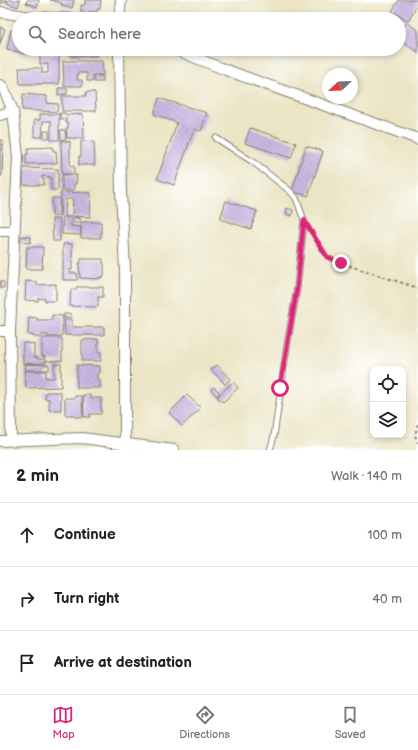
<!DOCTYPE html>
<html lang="en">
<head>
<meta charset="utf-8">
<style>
	:root { --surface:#fff; --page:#f6f6f6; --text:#202124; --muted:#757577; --line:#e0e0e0; --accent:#db2777 }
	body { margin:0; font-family:"Balsamiq Sans",sans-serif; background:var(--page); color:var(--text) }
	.controls { position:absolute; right:12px; bottom:12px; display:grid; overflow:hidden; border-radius:8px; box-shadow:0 2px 6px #0003 }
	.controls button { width:36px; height:36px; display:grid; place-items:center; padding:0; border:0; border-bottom:1px solid var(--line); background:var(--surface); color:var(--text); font:20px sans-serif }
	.compass { position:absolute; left:322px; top:68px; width:36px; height:36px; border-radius:50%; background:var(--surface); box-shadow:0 2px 6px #0003; rotate:247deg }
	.stop { position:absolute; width:12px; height:12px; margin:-9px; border:3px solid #db2777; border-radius:50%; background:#fff }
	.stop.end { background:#db2777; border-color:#fff; box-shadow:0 1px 4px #0008 }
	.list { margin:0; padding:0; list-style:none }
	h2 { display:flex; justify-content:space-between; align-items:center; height:52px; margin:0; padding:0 16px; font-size:17px }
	h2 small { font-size:13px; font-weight:400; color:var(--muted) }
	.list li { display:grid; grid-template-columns:26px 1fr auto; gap:12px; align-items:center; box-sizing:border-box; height:64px; padding:0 16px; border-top:1px solid var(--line) }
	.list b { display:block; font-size:15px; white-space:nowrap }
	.list em { font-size:13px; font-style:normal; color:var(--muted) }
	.icon { flex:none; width:22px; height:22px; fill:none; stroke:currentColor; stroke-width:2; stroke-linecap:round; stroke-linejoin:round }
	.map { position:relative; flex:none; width:418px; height:450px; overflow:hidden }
	.search { position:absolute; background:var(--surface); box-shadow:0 2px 6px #0003; left:12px; right:12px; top:12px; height:44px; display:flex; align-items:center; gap:10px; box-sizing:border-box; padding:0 14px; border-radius:22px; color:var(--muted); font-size:15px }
	.sheet { height:244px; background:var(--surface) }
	nav { display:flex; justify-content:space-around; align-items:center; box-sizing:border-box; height:56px; border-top:1px solid var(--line); background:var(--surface); font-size:11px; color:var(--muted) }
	nav a { display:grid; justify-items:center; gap:2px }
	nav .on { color:var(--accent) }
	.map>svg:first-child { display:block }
	.building { fill:url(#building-back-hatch) }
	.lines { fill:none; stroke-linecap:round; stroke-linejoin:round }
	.lane-casing { stroke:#848070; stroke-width:7 }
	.street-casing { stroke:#848070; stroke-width:12 }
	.path { stroke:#848070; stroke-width:2; stroke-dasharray:3 3; stroke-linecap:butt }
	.lane { stroke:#fff; stroke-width:5 }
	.street { stroke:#fff; stroke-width:10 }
	.route { stroke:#db2777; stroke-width:5 }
</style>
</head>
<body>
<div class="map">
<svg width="418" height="450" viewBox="0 0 418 450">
	<defs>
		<pattern id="building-back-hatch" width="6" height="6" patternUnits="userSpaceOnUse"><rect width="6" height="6" fill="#cab7e2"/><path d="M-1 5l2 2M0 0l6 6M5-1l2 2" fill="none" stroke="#ad9dc1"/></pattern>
	</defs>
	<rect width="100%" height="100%" fill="#fff"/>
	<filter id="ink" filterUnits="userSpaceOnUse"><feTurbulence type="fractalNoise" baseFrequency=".025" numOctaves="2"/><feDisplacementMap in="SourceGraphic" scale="8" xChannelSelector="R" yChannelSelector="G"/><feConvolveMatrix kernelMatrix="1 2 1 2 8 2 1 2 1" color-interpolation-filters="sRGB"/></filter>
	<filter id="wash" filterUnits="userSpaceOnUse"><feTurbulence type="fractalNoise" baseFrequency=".012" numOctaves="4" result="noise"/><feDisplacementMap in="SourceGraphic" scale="16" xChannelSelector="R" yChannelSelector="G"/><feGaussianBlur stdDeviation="0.9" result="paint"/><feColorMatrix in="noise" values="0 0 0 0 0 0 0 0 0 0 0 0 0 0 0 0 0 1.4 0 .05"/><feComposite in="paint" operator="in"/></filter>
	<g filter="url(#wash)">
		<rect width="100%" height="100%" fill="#ebe5c5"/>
		<g id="blocks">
			<path class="building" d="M0 0H6L7 1 0 4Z
				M8 0H20L18 7 7 3Z
				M27 0H39L37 7 26 3Z
				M50 0H74L72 8 62 6V3Z
				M85 0H101L100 9H97V12L81 11V5H85Z
				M399 0H418V3L408 21 392 11Z
				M407 23 418 30V52L399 40V31L403 24 405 26Z
				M0 27 5 29 0 44Z
				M11 30 19 32V49H31L30 53 27 52 26 54 7 49Z
				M70 49H97V56H70Z
				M40 54H59V84H20L19 68H42V73H48V64H40Z
				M63 61H102L103 75H93V81H87V73H78L77 80H82V86H64Z
				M94 76H103V82H94Z
				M58 88H67V94L58 95Z
				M86 92H95L96 111H62V96H86Z
				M23 94 47 96V103L58 104 57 112 22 110Z
				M159 98 207 113 201 131 194 129 174 185 157 179 177 123 154 114Z
				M60 113H65L66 115 83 114 84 138H67L66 128H68V123H66V119H60Z
				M40 114H59V140H51V121H43L42 137H34V120H40Z
				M250 128 296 143 291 158 245 143Z
				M60 130H65L66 139 61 140Z
				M44 131H49V138H44Z
				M0 140H3L2 176H0Z
				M61 141H66V142L70 141V166H74V174H62Z
				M81 141 94 142 95 165H79V156H81Z
				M306 146 323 151 308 196 292 191Z
				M53 147V151H56L57 163 26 164V154H28V148Z
				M23 168 58 169V190H51V177L42 176V179H44V185H23Z
				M62 175H77L76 184H74V190H62Z
				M61 192 91 193 90 217 72 216 73 199H66L65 217H71V226L81 227V235L62 234 63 217 60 216Z
				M52 198H59V216H52Z
				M226 201 257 211 251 229 220 219Z
				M287 208 293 210 292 216 286 214Z
				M73 217 80 218V223H73Z
				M52 219H60V241H53Z
				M81 222H101V238H81Z
				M21 236 31 237 30 243 21 242Z
				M63 244H72V270H69V273H77V280H63Z
				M27 247H43L42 269H26Z
				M81 259H103V264H104V276H102V278L99 277V279L80 278 79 263H81Z
				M0 281 4 282V288H0Z
				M26 281 37 282V285L56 284V301H45V299L38 298V301L25 300Z
				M76 287H103V297H98V307L70 306 71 289 76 290Z
				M64 314H71V318H64Z
				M52 315 63 316 62 336 48 337V335H41V337H33V335H28L29 317 37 318V320H52Z
				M64 320H72V327H104V335H65Z
				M42 338H62V361H45V363L23 364V343L34 344V357H37V359H45V356L42 357Z
				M98 339V352H101V361H82V340Z
				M26 364 49 365V370H25Z
				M54 364H61V387L26 388 25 371H46V378H54Z
				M77 365 100 366V373H97V380H100V388H77Z
				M217 365 230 379 225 384 211 370Z
				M233 382 238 388 223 402 217 397Z
				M214 387 220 393 217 396 211 390Z
				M46 392H61V410H49V399H45Z
				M83 395H90V398H101V414H90V417H84Z
				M187 395 201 408 182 426 169 413Z
				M75 396H82L83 417H75V415H65V398H75Z"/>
		</g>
	</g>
	<g filter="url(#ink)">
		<use href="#blocks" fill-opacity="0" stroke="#848070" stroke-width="1"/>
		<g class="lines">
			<g class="lane-casing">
				<path id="lane" d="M216 138 253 162 290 191 296 198 304 220 297 288 287 346 274 436 270 450"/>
			</g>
			<g class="street-casing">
				<path id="street" d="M0 12 32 17 86 19
					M119 19 121 0
					M119 49 121 193 125 269V450
					M174 49 226 70 418 139
					M0 85 3 87 13 111 18 157 10 331 11 440
					M0 115 13 111
					M0 231H15
					M0 331H10
					M0 441 82 438 174 450"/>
			</g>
			<path class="path" d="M311 231 327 257 341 263 418 288
				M418 424 415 435 418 443"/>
			<use href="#lane" class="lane"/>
			<use href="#street" class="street"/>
		</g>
	</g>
	<g class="lines" filter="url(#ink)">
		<path class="route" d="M280 388 297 288 304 220 327 257 341 263"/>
	</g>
</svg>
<div class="controls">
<button><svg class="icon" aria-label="locate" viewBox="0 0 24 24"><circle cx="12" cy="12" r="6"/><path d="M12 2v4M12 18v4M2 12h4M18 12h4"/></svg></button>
<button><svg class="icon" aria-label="layers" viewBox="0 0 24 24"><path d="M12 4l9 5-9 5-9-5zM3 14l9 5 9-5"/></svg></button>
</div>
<svg class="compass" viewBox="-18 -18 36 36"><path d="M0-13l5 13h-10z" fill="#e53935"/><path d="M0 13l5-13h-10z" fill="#757577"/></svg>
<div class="stop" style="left:280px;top:388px"></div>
<div class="stop end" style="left:341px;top:263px"></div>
<div class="search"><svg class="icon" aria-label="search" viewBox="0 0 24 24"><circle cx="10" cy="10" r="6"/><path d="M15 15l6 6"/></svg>Search here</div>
</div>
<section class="sheet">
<h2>2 min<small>Walk · 140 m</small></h2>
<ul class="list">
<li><svg class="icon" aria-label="ahead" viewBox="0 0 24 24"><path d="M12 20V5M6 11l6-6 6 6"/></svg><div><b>Continue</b></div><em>100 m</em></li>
<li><svg class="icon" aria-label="right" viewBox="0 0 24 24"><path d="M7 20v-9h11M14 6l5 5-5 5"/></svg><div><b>Turn right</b></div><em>40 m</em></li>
<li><svg class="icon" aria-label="arrive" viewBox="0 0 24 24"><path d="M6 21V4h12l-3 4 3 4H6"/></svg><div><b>Arrive at destination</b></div></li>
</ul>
</section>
<nav>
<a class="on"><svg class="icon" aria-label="map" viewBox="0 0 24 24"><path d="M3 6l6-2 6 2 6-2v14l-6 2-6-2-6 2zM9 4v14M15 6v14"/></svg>Map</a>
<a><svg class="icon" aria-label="directions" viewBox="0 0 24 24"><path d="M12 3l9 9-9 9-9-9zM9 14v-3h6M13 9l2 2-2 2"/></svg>Directions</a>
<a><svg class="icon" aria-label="saved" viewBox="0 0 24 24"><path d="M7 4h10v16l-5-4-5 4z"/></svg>Saved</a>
</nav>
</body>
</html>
